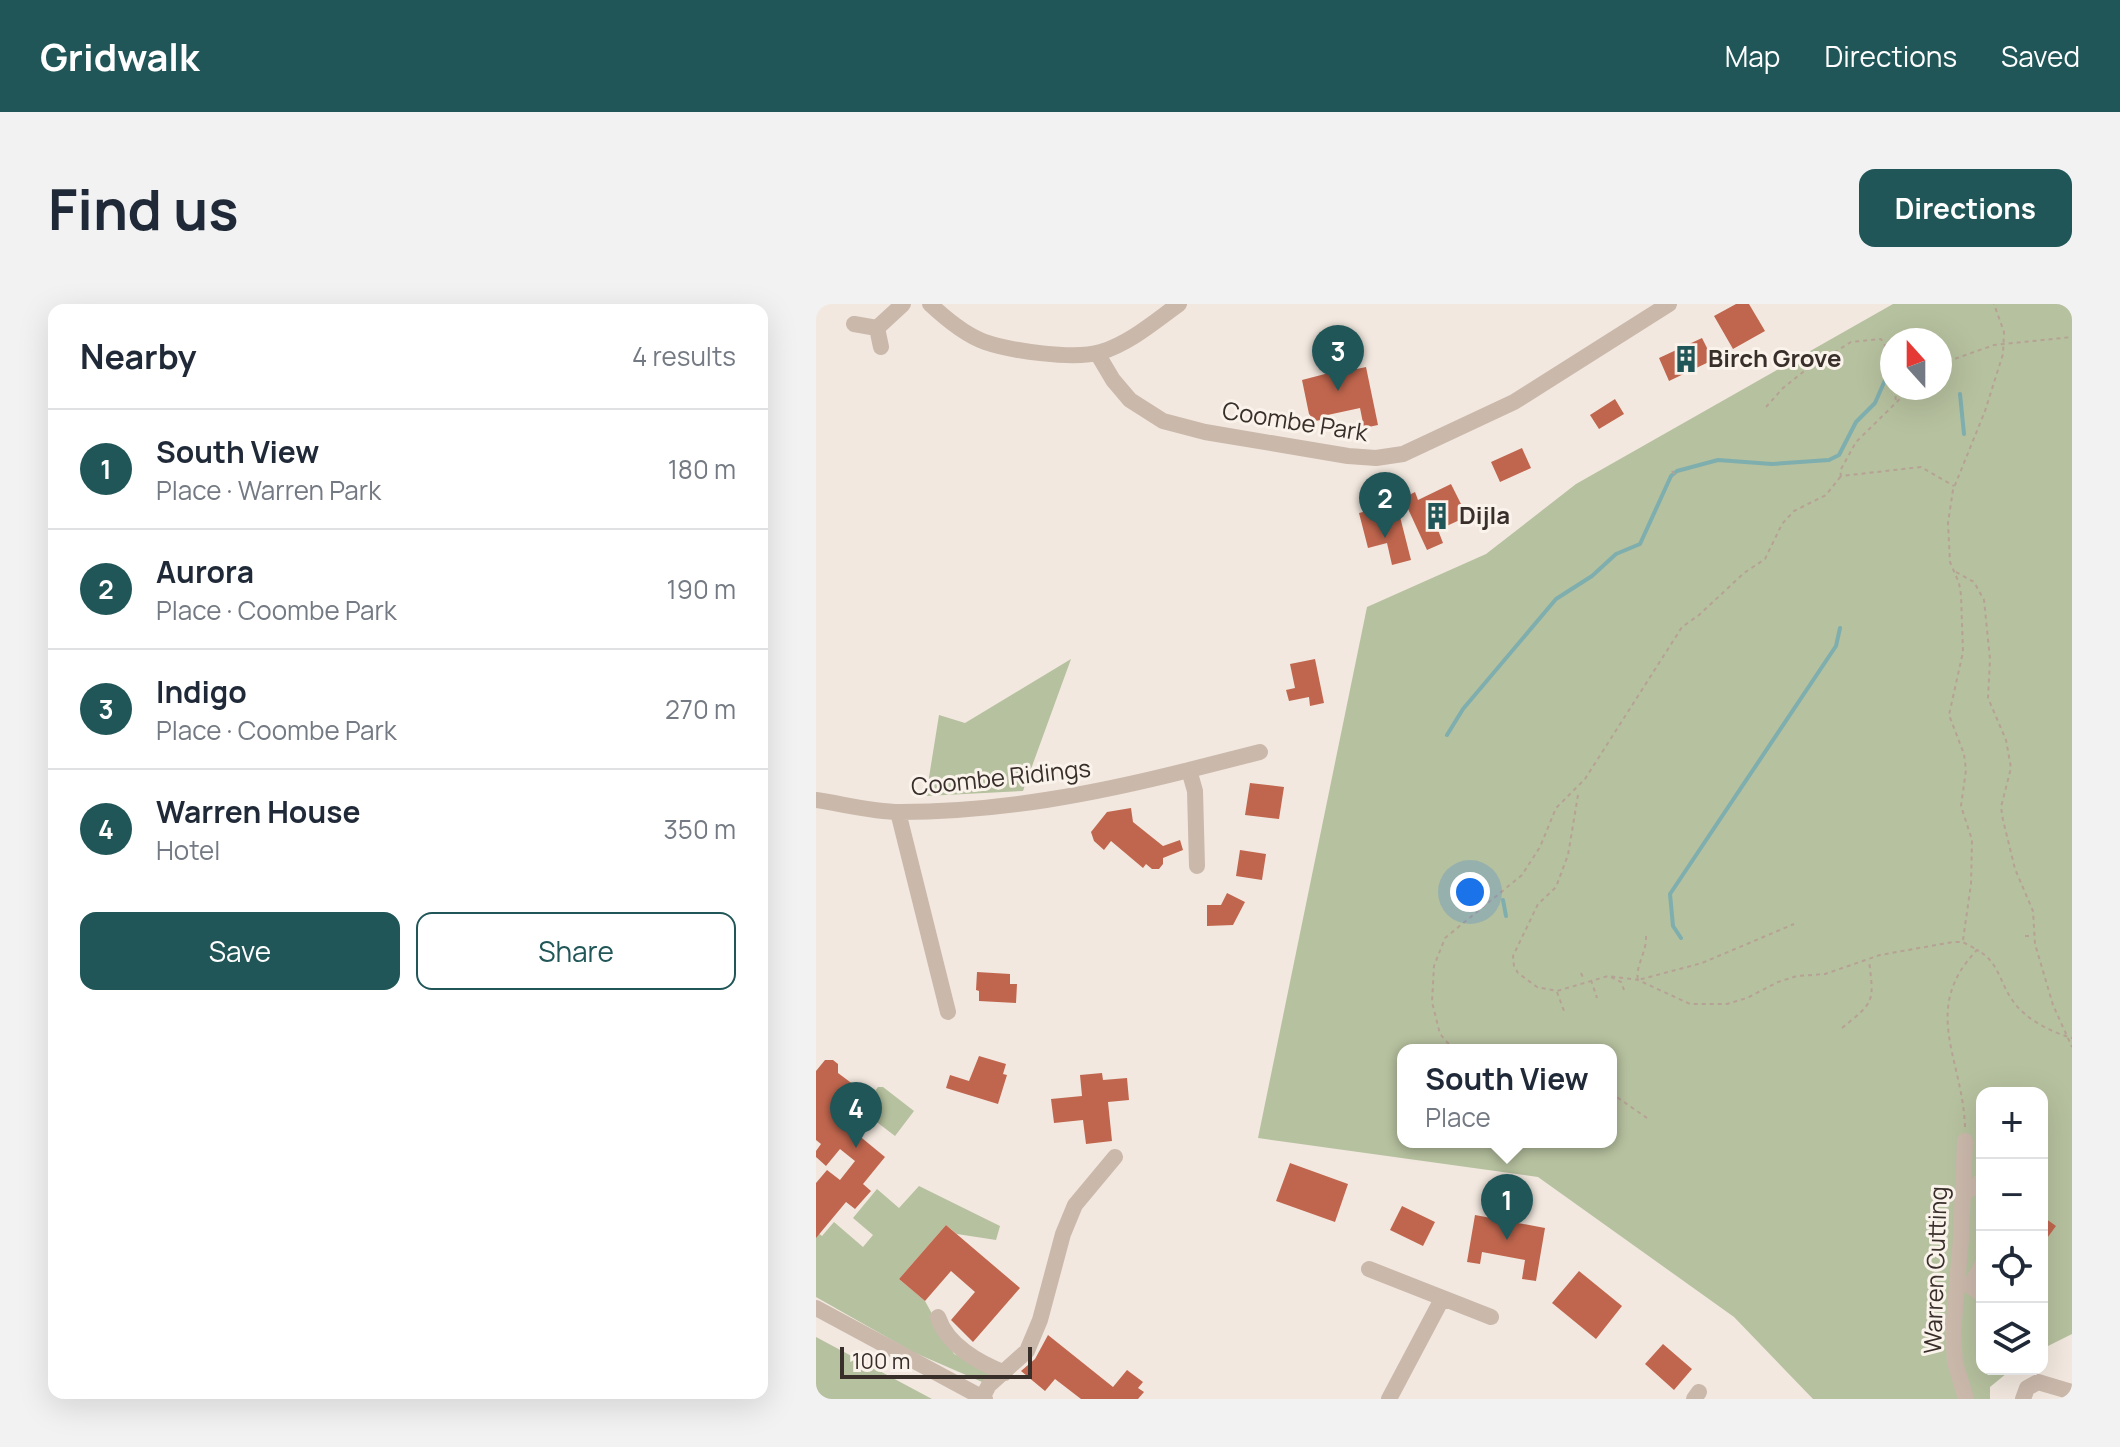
<!DOCTYPE html>
<html lang="en">
<head>
<meta charset="utf-8">
<style>
	:root { --surface:#fff; --page:#f2f2f3; --text:#1f2937; --muted:#747a83; --line:#e0e1e3; --accent:#215658 }
	body { margin:0; font-family:Manrope,sans-serif; background:var(--page); color:var(--text) }
	.controls { position:absolute; right:24px; bottom:24px; display:grid; overflow:hidden; border-radius:16px; box-shadow:0 8px 32px #0002 }
	.controls button { width:72px; height:72px; display:grid; place-items:center; padding:0; border:0; border-bottom:2px solid var(--line); background:var(--surface); color:var(--text); font:40px sans-serif }
	.compass { position:absolute; left:1064px; top:24px; width:72px; height:72px; border-radius:50%; background:var(--surface); box-shadow:0 8px 32px #0002; rotate:339deg }
	.scale { position:absolute; left:24px; bottom:20px; width:192px; box-sizing:border-box; padding-left:8px; border:4px solid #382e2a; border-top:0; font-size:22px; line-height:28px; white-space:nowrap; color:#382e2a; -webkit-text-stroke:6px #faf3eb; paint-order:stroke }
	.you { position:absolute; left:654px; top:588px; width:28px; height:28px; margin:-20px; border:6px solid #fff; border-radius:50%; background:#1a73e8; box-shadow:0 0 0 12px #1a73e833 }
	.badge { display:grid; place-items:center; width:52px; height:52px; border-radius:50%; background:var(--accent); color:#fff; font-size:26px; font-weight:700 }
	.pin { position:absolute; translate:-50% -66px; filter:drop-shadow(0 2px 4px #0008) }
	.pin::after { content:''; position:absolute; top:42px; width:28px; height:24px; background:inherit; clip-path:polygon(0 0,100% 0,50% 100%) }
	.popup { position:absolute; left:581px; top:740px; width:220px; height:104px; box-sizing:border-box; display:grid; place-content:center; border-radius:16px; background:var(--surface); filter:drop-shadow(0 2px 6px #0005); font-size:26px; white-space:nowrap; color:var(--muted) }
	.popup b { font-size:30px; color:var(--text) }
	.popup::after { content:''; position:absolute; left:50%; top:100%; margin-left:-16px; border:16px solid transparent; border-top-color:var(--surface) }
	.list { margin:0; padding:0; list-style:none }
	h2 { display:flex; justify-content:space-between; align-items:center; height:104px; margin:0; padding:0 32px; font-size:34px }
	h2 small { font-size:26px; font-weight:400; color:var(--muted) }
	.list li { display:grid; grid-template-columns:52px 1fr auto; gap:24px; align-items:center; box-sizing:border-box; height:120px; padding:0 32px; border-top:2px solid var(--line) }
	.list b { display:block; font-size:30px; white-space:nowrap }
	.list p { margin:0; font-size:26px; white-space:nowrap; color:var(--muted) }
	.list em { font-size:26px; font-style:normal; color:var(--muted) }
	.actions { display:flex; gap:16px; padding:24px 32px }
	.actions a { flex:1; padding:18px 0; border:2px solid var(--accent); border-radius:16px; text-align:center; font-size:28px; color:var(--accent) }
	.actions .main { background:var(--accent); color:#fff }
	.icon { flex:none; width:44px; height:44px; fill:none; stroke:currentColor; stroke-width:2; stroke-linecap:round; stroke-linejoin:round }
	.map { position:relative; flex:none; width:1256px; height:1095px; overflow:hidden; border-radius:16px }
	header { display:flex; align-items:center; gap:48px; box-sizing:border-box; height:112px; padding:0 40px; background:var(--accent); color:#fff }
	header strong { font-size:38px }
	nav { display:flex; gap:44px; margin-inline-start:auto; font-size:28px }
	.intro { display:flex; align-items:center; justify-content:space-between; box-sizing:border-box; height:192px; padding:0 48px }
	h1 { margin:0; font-size:56px }
	.button { padding:20px 36px; border-radius:16px; background:var(--accent); color:#fff; font-size:28px; font-weight:700 }
	main { display:flex; gap:48px; padding:0 48px }
	aside { flex:1; background:var(--surface); border-radius:16px; box-shadow:0 8px 32px #0002 }
	.map>svg:first-child { display:block }
	.green { fill:#b6c19f; fill-rule:evenodd }
	.lines { fill:none; stroke-linecap:round; stroke-linejoin:round }
	.stream { stroke:#7faeae; stroke-width:4 }
	.building { fill:#c1664e }
	.path { stroke:#b6a295; stroke-width:2; stroke-dasharray:4 4; stroke-linecap:butt }
	.minor { stroke:#cab8ab; stroke-width:16 }
	.labels { text-anchor:middle; stroke-width:6; stroke-linejoin:round; paint-order:stroke }
	.poi-label { font-size:24px; font-weight:bold; fill:#382e2a; stroke:#faf3eb; text-anchor:start }
	.street-label { font-size:24px; fill:#382e2a; stroke:#faf3eb }
</style>
</head>
<body>
<header>
<strong>Gridwalk</strong>
<nav><a>Map</a><a>Directions</a><a>Saved</a></nav>
</header>
<div class="intro"><h1>Find us</h1><a class="button">Directions</a></div>
<main>
<aside>
<h2>Nearby<small>4 results</small></h2>
<ul class="list">
<li><span class="badge">1</span><div><b>South View</b><p>Place · Warren Park</p></div><em>180 m</em></li>
<li><span class="badge">2</span><div><b>Aurora</b><p>Place · Coombe Park</p></div><em>190 m</em></li>
<li><span class="badge">3</span><div><b>Indigo</b><p>Place · Coombe Park</p></div><em>270 m</em></li>
<li><span class="badge">4</span><div><b>Warren House</b><p>Hotel</p></div><em>350 m</em></li>
</ul>
<div class="actions"><a class="main">Save</a><a>Share</a></div>
</aside>
<div class="map">
<svg width="1256" height="1095" viewBox="0 0 1256 1095">
	<rect width="100%" height="100%" fill="#f2e8df"/>
	<path class="green" d="M1077 0H1256V1030L1226 1045V789H1166V1065H1196L1174 1083V1095H997L918 1013 722 873 442 834 551 303 670 250 760 180ZM1076 36H1124V84H1076ZM587 746H795V838H587Z
		M255 355 207 487 110 492 123 411 149 419Z
		M62 783H67L98 807 79 832 45 806Z
		M103 882 184 922 180 936 141 930 130 921 83 975 109 997 138 1050 185 1072 173 1081 97 1048 0 993V927L6 932 18 918 47 943 57 931 37 914 61 885 83 904Z
		M0 1033 116 1095H0Z"/>
	<g class="lines">
		<path class="stream" d="M1144 90 1148 130
			M631 431 647 405 740 295 776 272 800 250 824 240 855 172 861 167 902 156 956 160 1013 156 1023 151 1040 118 1059 99 1073 67
			M687 596 690 612
			M865 634 857 622 854 590 1020 342 1024 324"/>
	</g>
	<path class="building" d="M920 0H933L949 27 917 45 898 12Z
		M886 34 897 56 853 77 843 54Z
		M536 63V66L550 63 562 121 548 124 544 104 507 112 505 116 499 117 493 110 486 76Z
		M799 95 808 110 783 125 774 111Z
		M706 144 715 164 684 178 675 158Z
		M635 180 648 206 645 208 648 214 622 226 627 239 611 246 587 194 599 188 602 196Z
		M580 197 595 256 576 261 571 239 552 244 543 209 551 207 550 204 567 200 568 203Z
		M499 355 508 399 494 402 493 393 473 397 470 386 479 384 474 360Z
		M434 479 468 483 463 515 429 511Z
		M315 504 317 518 347 542 364 536 367 546 347 554V560L343 565H336L330 560 327 564 295 537 288 546 278 537 275 528 291 508Z
		M424 546 450 550 446 576 420 572Z
		M411 589 429 598 417 621 391 622V601H405Z
		M161 668 194 670V680H201L200 699 163 697V687L160 686Z
		M163 752 190 760 187 770 191 771 182 800 130 784 134 771 153 777Z
		M9 756H17L22 760V769L38 781 19 804 34 816 30 821 69 853 47 880 55 887 39 905 30 898 0 934V879L11 866 24 876 39 857 24 845 10 862 0 853V847L5 840 0 836V767Z
		M286 769 287 776 311 774 313 796 292 798 296 837 270 840 267 816 238 819 235 795 266 792 264 771Z
		M474 859 532 880 519 918 460 897Z
		M586 902 619 918 607 942 574 926Z
		M659 911 729 924 720 977 706 975 709 956 666 948 664 960 651 958Z
		M1226 912 1240 922 1226 941Z
		M130 921 204 984 157 1038 135 1016 159 988 135 967 109 997 83 975Z
		M763 967 806 1002 780 1035 736 999Z
		M232 1031 297 1083 311 1066 327 1078 322 1084 328 1088 322 1095H265L239 1075 229 1087 205 1067 219 1055Z
		M847 1040 876 1065 858 1086 829 1060Z"/>
	<g class="lines">
		<path class="path" d="M1124 60 1178 41 1256 33
			M1079 84 1080 100
			M1095 84 1040 138 1024 167 1025 172 1105 163 1138 182
			M950 103 967 84 987 68 1035 38 1065 35 1076 53
			M856 167 859 171
			M1140 268 1158 278 1168 296 1174 355 1172 394 1190 436 1195 464 1185 503 1187 516 1199 565 1217 607 1219 640 1237 701 1256 743
			M762 491 752 551 740 583 722 600 697 652 698 662 702 669 721 683 741 687 792 672 822 676 874 700H911L931 694 962 678 981 672 1009 670 1064 651 1137 638H1147L1163 647
			M830 632C831 648 819 662 822 676L886 659 978 620
			M1209 632H1217
			M1147 636 1155 580 1156 536 1145 502 1150 466 1148 450 1133 411 1147 348 1145 291 1143 279 1134 258 1132 219 1137 186 1169 107 1187 50 1188 28 1178 0
			M765 669 768 676
			M795 673 805 678 808 686
			M775 676 781 694
			M741 688 748 707
			M1026 724C1059 697 1058 699 1053 656
			M638 746 624 730 616 698 618 662 629 634 706 571 724 543 740 504 769 475 866 323 883 311 928 269 949 255 966 220 978 207 1010 191 1025 172
			M795 789 831 814
			M1149 823C1147 755 1104 705 1161 646 1183 657 1184 680 1197 697 1209 715 1235 728 1256 734"/>
		<path class="minor" d="M114 0C129 14 149 31 169 38 195 47 258 56 285 48 314 39 338 18 363 0
			M38 20 61 24 87 0
			M61 24 65 43
			M281 49 297 76 314 96 347 117 389 128 532 152 560 154 587 150 698 98 853 0
			M373 466 444 448
			M0 496C27 500 57 508 84 508 183 508 278 490 373 466L379 487 381 562
			M82 508 132 708
			M1149 837 1145 934 1137 1028 1139 1058 1150 1095
			M1148 889 1166 877
			M1166 961 1154 982 1166 990
			M553 965 675 1013
			M0 1004 169 1095
			M122 1013C131 1041 163 1059 189 1069
			M166 1094 173 1081 211 1047 224 1016 247 930 259 901 299 853
			M573 1095 626 995
			M878 1095 883 1088
			M1207 1095 1211 1084 1222 1078 1256 1088"/>
	</g>
	<defs>
		<g id="building-bare" transform="scale(2.16)"><path d="M-4-6H4V6H1V3H-1V6H-4ZM-2.5-4.3h1.7v1.8h-1.7ZM.8-4.3h1.7v1.8H.8ZM-2.5-1h1.7V.8h-1.7ZM.8-1h1.7V.8H.8Z" fill="#215658" stroke="#faf3eb" stroke-width="2.5" paint-order="stroke"/></g>
	</defs>
	<g fill-rule="evenodd">
		<use href="#building-bare" x="870" y="55"/>
		<use href="#building-bare" x="621" y="212"/>
	</g>
	<g class="labels">
		<g class="poi-label">
			<text x="892" y="63">Birch Grove</text>
			<text x="643" y="220">Dijla</text>
		</g>
		<g class="street-label">
			<text transform="translate(479 118) rotate(9)" y="8">Coombe Park</text>
			<text transform="translate(185 474) rotate(-6)" y="8">Coombe Ridings</text>
			<text transform="translate(1120 966) rotate(-88)" y="8">Warren Cutting</text>
		</g>
	</g>
</svg>
<div class="controls">
<button>+</button>
<button>−</button>
<button><svg class="icon" aria-label="locate" viewBox="0 0 24 24"><circle cx="12" cy="12" r="6"/><path d="M12 2v4M12 18v4M2 12h4M18 12h4"/></svg></button>
<button><svg class="icon" aria-label="layers" viewBox="0 0 24 24"><path d="M12 4l9 5-9 5-9-5zM3 14l9 5 9-5"/></svg></button>
</div>
<svg class="compass" viewBox="-18 -18 36 36"><path d="M0-13l5 13h-10z" fill="#e53935"/><path d="M0 13l5-13h-10z" fill="#747a83"/></svg>
<div class="scale">100 m</div>
<div class="you"></div>
<div class="pin badge" style="left:691px;top:936px">1</div>
<div class="popup"><b>South View</b>Place</div>
<div class="pin badge" style="left:569px;top:234px">2</div>
<div class="pin badge" style="left:522px;top:87px">3</div>
<div class="pin badge" style="left:40px;top:844px">4</div>
</div>
</main>
</body>
</html>
